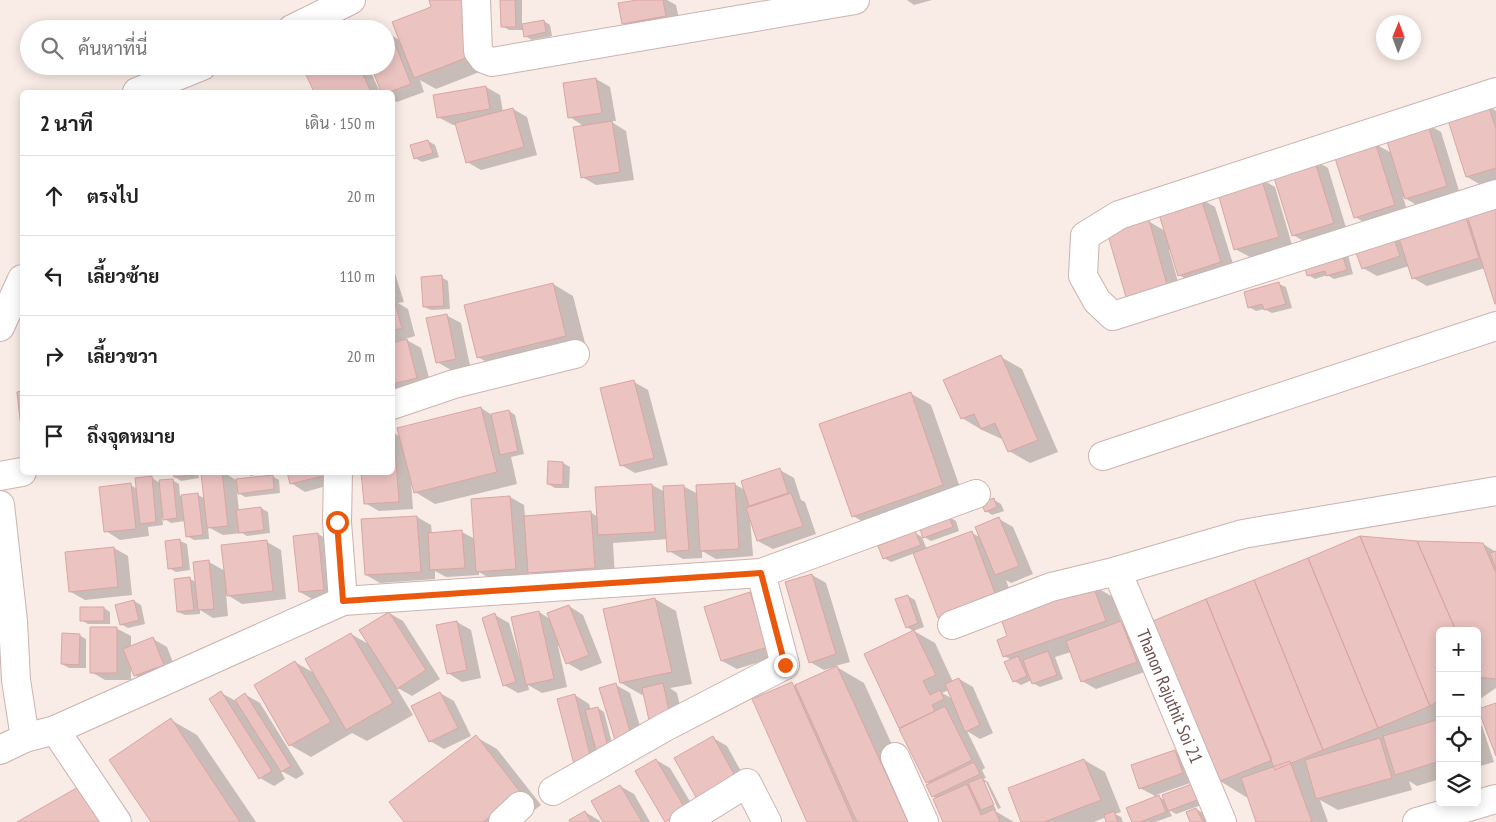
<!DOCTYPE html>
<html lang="th">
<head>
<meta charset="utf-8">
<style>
	:root { --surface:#fff; --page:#f2f2f2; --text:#222; --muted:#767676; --line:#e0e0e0 }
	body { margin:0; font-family:"PT Sans Narrow",Sarabun,sans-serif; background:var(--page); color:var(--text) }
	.controls { position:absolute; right:15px; bottom:15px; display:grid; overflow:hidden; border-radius:8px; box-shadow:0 2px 12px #0003 }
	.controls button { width:45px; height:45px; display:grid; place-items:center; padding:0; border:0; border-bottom:1px solid var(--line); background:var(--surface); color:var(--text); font:25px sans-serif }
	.compass { position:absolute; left:1376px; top:15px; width:45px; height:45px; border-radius:50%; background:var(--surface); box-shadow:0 2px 12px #0003; rotate:1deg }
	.stop { position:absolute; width:15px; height:15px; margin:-11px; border:4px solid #ea580c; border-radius:50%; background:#fff }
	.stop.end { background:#ea580c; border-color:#fff; box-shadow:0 1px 5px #0008 }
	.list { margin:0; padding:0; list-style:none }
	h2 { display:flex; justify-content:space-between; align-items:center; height:65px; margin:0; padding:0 20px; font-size:21px }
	h2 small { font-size:16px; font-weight:400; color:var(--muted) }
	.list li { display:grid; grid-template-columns:32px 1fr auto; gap:15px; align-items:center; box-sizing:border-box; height:80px; padding:0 20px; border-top:1px solid var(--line) }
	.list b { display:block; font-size:19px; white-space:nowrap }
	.list em { font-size:16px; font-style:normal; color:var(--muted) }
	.icon { flex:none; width:28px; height:28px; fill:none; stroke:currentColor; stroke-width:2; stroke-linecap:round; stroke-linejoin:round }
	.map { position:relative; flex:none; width:1496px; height:822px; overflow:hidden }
	.search { position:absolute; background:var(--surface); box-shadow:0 2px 12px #0003; left:20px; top:20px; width:375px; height:55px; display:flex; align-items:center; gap:12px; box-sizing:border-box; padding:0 18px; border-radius:28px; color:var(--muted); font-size:19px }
	.panel { position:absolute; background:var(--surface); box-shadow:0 2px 12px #0003; left:20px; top:90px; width:375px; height:385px; border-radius:8px }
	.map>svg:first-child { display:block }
	.shadow { fill:#0003; fill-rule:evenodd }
	.building { fill:#ebc3c0; stroke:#dba5a3 }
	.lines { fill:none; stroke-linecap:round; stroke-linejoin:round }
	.minor-casing { stroke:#cbb3b0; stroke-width:30 }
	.minor { stroke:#fff; stroke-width:28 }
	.route { stroke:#ea580c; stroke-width:6 }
	.labels { text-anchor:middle; stroke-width:4; stroke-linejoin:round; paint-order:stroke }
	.street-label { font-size:18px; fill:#6f4e4e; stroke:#fcf0eb }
</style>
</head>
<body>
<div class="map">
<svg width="1496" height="822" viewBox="0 0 1496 822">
	<rect width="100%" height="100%" fill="#f9ebe5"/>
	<path class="shadow" d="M430 0H485L491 16 492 67 436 89 420 80 424 92 397 102 392 100V92H316L304 66H368L379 90 381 89 391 35 401 41 433 7Z
		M502 0H522V26L544 21 550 25 552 36 532 40 525 36 524 30H509L502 26Z
		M644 0H667L676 5 680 24 637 31 623 23Z
		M907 0H932L914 5Z
		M596 79 610 87 616 121H610L626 131 634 180 596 185 582 177 585 127 570 117 564 84Z
		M486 87 500 95 503 112 513 109 527 117 537 155 481 170 467 162 457 125H453L438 117Z
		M1488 106 1496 111V180L1481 185 1467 177Z
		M1427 124 1441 132 1460 194 1420 207 1403 197 1408 213 1369 225 1355 217 1375 144 1392 153Z
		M428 141 435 145 439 157 422 162 415 158Z
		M1314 160 1328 168 1347 231 1307 243 1293 235Z
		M1261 179 1275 187 1292 245 1250 257 1235 249Z
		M1201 199 1215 207 1235 270 1193 283 1179 275 1171 249 1169 250 1181 292 1141 304 1127 296 1148 221 1165 231Z
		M1496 204V302L1485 268 1427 286 1413 278 1409 266 1377 276 1363 268 1354 243 1391 231 1404 238 1466 219 1470 221 1467 213Z
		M1348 255 1353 274 1334 279 1327 275 1315 279 1308 275 1304 262Z
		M392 264 404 302 398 303 408 309 415 336 405 339 421 348 431 385 392 396Z
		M441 277 448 281 450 309 431 310 424 307Z
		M553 284 573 296 586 347 499 369 478 357Z
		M1279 284 1286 287 1292 308 1272 313 1264 309 1256 311 1249 307Z
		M446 315 461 323 470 366 451 370 437 362Z
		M1001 357 1022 369 1058 452 1030 463 1009 451 1004 440 982 430 962 418Z
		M634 382 648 390 668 465 635 473 621 465Z
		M19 393H22V425Z
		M910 393 931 405 963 496 874 528 853 516Z
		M481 408 492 415 509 411 515 415 524 454 511 457 517 484 435 504 415 492 412 482H411L413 509 379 511 365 503 392 472 394 433 401 437Z
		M549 463H563L570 467 569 488H555L548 484Z
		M780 470 794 478 801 500 805 502 816 534 773 549 758 541 750 519 753 556 716 559 702 551V558L683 559 669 551 668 539 613 543 615 579 550 584 529 572V576L491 579 479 572V575L446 577 435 571V579L380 583 366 575 417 517 431 525 432 534 462 532 475 539 510 497 524 505 525 517 590 512 598 517 652 485 665 492 683 486 698 494 734 484 745 490Z
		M174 472H198L199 478 181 481 175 477Z
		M214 472H223L236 480 272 476 279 480 280 493 245 497 237 492 239 511 261 508 268 512 270 533 247 536 242 533 223 535 208 527 209 539 194 540 187 536 185 521 171 523 162 517 163 525 148 527 149 536 120 540 106 531 130 485 138 489 151 477 158 482 172 480 179 484 180 496 198 495 206 499Z
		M244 472H266L251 476Z
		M288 472H342L344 481 305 492 291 483Z
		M994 500 1001 504 1004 511 992 515 986 511Z
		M949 517 956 521 959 531 931 541 924 537Z
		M999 519 1013 527 1033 574 1011 583 1006 580 1016 608 960 629 939 617 915 553 891 562 884 558 915 533 922 537 927 550 972 533 981 538Z
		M318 534 332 542 338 597 314 600 300 592Z
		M180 541 187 544 190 570 176 572 169 568Z
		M267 542 281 550 286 599 242 604 226 594 228 616 213 618 200 610V614L185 615 178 612 190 579 196 582 209 562 225 571Z
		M1417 543 1483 544 1496 552V688L1477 701V631H1440V779L1417 786 1409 781 1412 790 1338 810 1320 800 1328 822H1258L1248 796 1246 797 1220 781Z
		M114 548 128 556 132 595 85 600 71 592Z
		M812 575 826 583 850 662 835 666 864 683 927 822H809L791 683 795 686 835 668 834 667 824 670 810 662Z
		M1092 585 1113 597 1122 623 1135 630 1150 670 1096 689 1082 681 1071 652 1055 657 1063 679 1040 687 1033 683 1032 680 1021 685 1014 681 1012 660 1004 656 1008 637Z
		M750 594 764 602 781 655 737 669 722 661 705 608Z
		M908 596 915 600 924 627 913 631 907 627Z
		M655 599 676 611 692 684 670 688 677 693 685 728 645 694 642 695 621 683Z
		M134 601 141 605 145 624 128 628 121 624Z
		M569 606 583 615 602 663 581 671 567 663 560 645 558 646 567 687 542 693 528 685 529 690 518 693 504 685 495 615 509 623 520 660H522L539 612 550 619Z
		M104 608 110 612V624H88L81 620Z
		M389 613 403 621 440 679 412 696 396 687 413 715 367 741 352 733 311 757 290 745 295 662 314 673 351 634 370 645Z
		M457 622 471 630 481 678 462 682 448 673Z
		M116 628 131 636V647L153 639 167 647 177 673 149 684 135 675 131 665V680H105L91 672Z
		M914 631 935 643 953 682 959 679 973 687 993 733 980 739 967 731 985 768 982 770 986 778 983 779 988 782 1001 808 998 809 986 782H983L996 810 995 811 1014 822H945L937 799 933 796 931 784 927 782 903 729 900 727ZM949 690 953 699 942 693Z
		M79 635 86 639V668H69L62 664Z
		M616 685 630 693 646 746 631 750Z
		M221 693 236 701 246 695 260 703 304 774 296 779 280 770 285 779 274 786 260 778Z
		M440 693 454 701 471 736 444 749 430 741Z
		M575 695 589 704 591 710 598 708 604 712 614 751 590 775Z
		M171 720 197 735 256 822H152Z
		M1477 723 1482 726 1494 762 1477 767Z
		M476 737 497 749 541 805 519 822H406Z
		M713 738 727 746 753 793 702 806Z
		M1174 751 1189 759 1196 781 1156 795 1166 801 1192 785 1204 804 1176 814 1169 810 1172 816 1155 822H1133L1157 797 1140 788Z
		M656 760 670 768 700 818 692 822 666 821Z
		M1084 760 1105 772 1121 812 1115 814 1121 817 1123 822H1108L1106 817 1094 822H1022Z
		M620 786 634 794 650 822H605Z
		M1196 809 1203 813 1207 822H1192Z
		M585 812 600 821V822H571Z"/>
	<path class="building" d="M429 0H470L471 56 414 78 392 22 431 7Z
		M500 0H515L516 27H501Z
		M637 0H663L666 16 622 24 618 3Z
		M544 20 546 32 524 37 522 24Z
		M391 34 411 84 389 92H381L371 66H386V36Z
		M302 66H359L371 92H314Z
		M596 78 602 113 568 118 563 83Z
		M486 86 490 109 437 118 433 95Z
		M1488 105 1496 129V168L1466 177 1447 117Z
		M513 108 524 147 466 163 455 123Z
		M612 121 620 172 581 178 573 127Z
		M1427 122 1447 186 1405 199 1385 135Z
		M428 140 433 153 414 159 410 145Z
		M1375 142 1395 205 1354 218 1334 155Z
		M1314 159 1334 223 1292 236 1272 171Z
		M1261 177 1279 237 1234 250 1217 190Z
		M1201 198 1221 262 1178 276 1158 211Z
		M1496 203V304H1495L1466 212Z
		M1466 218 1479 258 1412 279 1399 238Z
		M1149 220 1167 285 1126 297 1107 232Z
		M1391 229 1400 256 1362 269 1352 242Z
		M1341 250 1347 270 1326 276 1325 271 1307 276 1303 261Z
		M442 275 444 306 423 307 421 277Z
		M1279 282 1286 304 1264 310 1262 304 1248 308 1244 292Z
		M553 283 566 336 477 358 464 305Z
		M392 300H394L402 328 392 331Z
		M447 314 456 359 436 363 426 318Z
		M407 339 417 378 392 384V343Z
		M1001 355 1038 440 1008 452 995 423 981 429 974 414 961 419 943 380Z
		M634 380 654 458 620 466 600 388Z
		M22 391V437L17 392Z
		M911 392 943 485 852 517 819 424Z
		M481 407 497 472 414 493 397 428Z
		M509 410 518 451 500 455 491 414Z
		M392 432H394L399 502 364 504 361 472H392Z
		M548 461 563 462V485L547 484Z
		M780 468 788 493 749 506 741 481Z
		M173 472H192L193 475 174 477Z
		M222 472 228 526 207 528 201 473Z
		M287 472H330L331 474 290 484Z
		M273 475 274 489 238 494 236 479Z
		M152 476 156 522 140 524 135 478Z
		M173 479 177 518 163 520 159 480Z
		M131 483 136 529 104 532 99 487Z
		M735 483 739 549 700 551 696 485Z
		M652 484 655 532 598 535 595 487Z
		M684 485 689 550 667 552 663 486Z
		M198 493 203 535 186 537 181 495Z
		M791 493 803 526 757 541 746 508Z
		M510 496 516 569 476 572 471 499Z
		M994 498 997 507 985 512 981 503Z
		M261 507 264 530 239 533 236 510Z
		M591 511 595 568 528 573 524 516Z
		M417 516 421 572 365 575 361 519Z
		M949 516 953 527 923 538 919 526Z
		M999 517 1019 566 995 575 975 527Z
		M462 530 465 568 430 570 428 533Z
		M915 531 921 545 883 559 878 546Z
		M972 531 996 596 938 618 913 553Z
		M318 533 324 590 299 592 293 536Z
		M1360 536 1417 541 1456 631H1440V700L1430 706Z
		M1360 536 1430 706 1378 728 1308 558Z
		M180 539 183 567 168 569 165 541Z
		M267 540 273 591 227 596 221 545Z
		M1417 541 1483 543 1496 573V679L1477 677V631H1456Z
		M114 547 118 587 69 592 65 552Z
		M1496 551V569L1490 553Z
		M1308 558 1378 728 1323 750 1254 580Z
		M209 560 214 609 198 610 193 562Z
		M812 574 836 654 809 663 785 582Z
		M190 577 194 610 177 612 174 579Z
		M1254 580 1323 750 1275 770 1206 599Z
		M1092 583 1106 621 1003 657 997 640 1007 636 1000 616Z
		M750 592 768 647 721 661 704 607Z
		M908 595 918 623 906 628 895 599Z
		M655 598 672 672 620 683 603 609Z
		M1206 599 1272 760 1218 782 1153 621Z
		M134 600 139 620 120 625 115 605Z
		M569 605 589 655 566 664 547 613Z
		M80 607H104V621H80Z
		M539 611 554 679 526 685 511 617Z
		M389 612 426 670 397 689 359 630Z
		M495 613 516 682 503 686 482 618Z
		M457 621 467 670 447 674 436 625Z
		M1121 621 1137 662 1081 682 1066 641Z
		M90 627H117V673H90Z
		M914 630 936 675 923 681 930 695 940 690 944 699 932 705 935 711 899 728 864 654Z
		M62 633 80 634 79 665 61 664Z
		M351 633 393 703 346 730 305 659Z
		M153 637 164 665 134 676 123 649Z
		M1048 651 1057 675 1032 684 1023 660Z
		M1018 656 1027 676 1013 682 1004 662Z
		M295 661 331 722 289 746 254 685Z
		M837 666 908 822H857L795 685Z
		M959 678 980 725 965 732 945 684Z
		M792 682 854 822H807L752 699Z
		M616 683 632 738 616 743 599 688Z
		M663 683 671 720 650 725 642 688Z
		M221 691 272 771 259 779 209 699Z
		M440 692 458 728 429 742 411 706Z
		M245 693 291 766 281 772 235 700Z
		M575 694 592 763 575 768 557 699Z
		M1496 703V756L1478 709Z
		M945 706 972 760 926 783 899 729Z
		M598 707 608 747 596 750 585 710Z
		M171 718 240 822H151L109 760Z
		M1440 719V761L1395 775 1383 736Z
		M476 735 521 793 483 822H404L389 802Z
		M713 736 740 785 701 806 674 758Z
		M1380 738 1392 778 1316 799 1305 760Z
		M1175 750 1183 773 1139 789 1131 765Z
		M656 759 686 810 665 822 635 771Z
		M1084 759 1101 800 1044 822H1021L1008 788Z
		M1290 761 1312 822H1256L1241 778Z
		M974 762 980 774 932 797 926 785Z
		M982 777 994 805 981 810 968 783Z
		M967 784 981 815 994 809 1000 822H943L933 799Z
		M1192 784 1197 800 1168 811 1162 795Z
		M620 785 642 822H603L591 801Z
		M80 786 101 822H17Z
		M1159 795 1166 812 1140 822H1132L1126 808Z
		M1196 808 1203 822H1190L1186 812Z
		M585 811 591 822H570L569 820Z
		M1114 811 1118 822H1106L1104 815Z"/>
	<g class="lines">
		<g class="minor-casing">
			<g id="minor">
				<path d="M476 0 478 51 484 59 492 62 855 0"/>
				<path d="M292 29 351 0"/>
				<path d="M137 92 202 66"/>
				<path d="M1496 92 1119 215 1085 236 1083 276 1097 301 1113 316 1496 194"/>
				<path d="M0 327 22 279"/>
				<path d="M392 405 454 384 575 354"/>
				<path d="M1103 456 1496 326"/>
				<path d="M338 472 337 522 343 601"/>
				<path d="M0 476 22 472"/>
				<path d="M0 505 13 621 16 680 25 738"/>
				<path id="s1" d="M1117 571 1222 822"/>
				<path d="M952 625 1051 587 1117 571 1243 534 1496 491"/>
				<path d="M55 730 117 822"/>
				<path d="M0 750 25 738 55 730 343 601 761 573 976 494"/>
				<path d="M895 757 924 822"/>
				<path d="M553 791 665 727 785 665 761 573"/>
				<path d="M503 822 520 806"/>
				<path d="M684 822 747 783 767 822"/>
				<path d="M1417 822 1496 799"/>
			</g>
		</g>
		<use href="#minor" class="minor"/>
	</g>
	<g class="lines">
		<path class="route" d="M337 522 343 601 761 573 785 665"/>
	</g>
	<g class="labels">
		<g class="street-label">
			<text dy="6" stroke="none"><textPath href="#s1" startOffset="136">Thanon Rajuthit Soi 21</textPath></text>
		</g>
	</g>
</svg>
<div class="controls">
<button>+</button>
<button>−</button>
<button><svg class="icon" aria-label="locate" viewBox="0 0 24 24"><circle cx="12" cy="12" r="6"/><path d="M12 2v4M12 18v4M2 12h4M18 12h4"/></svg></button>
<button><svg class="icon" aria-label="layers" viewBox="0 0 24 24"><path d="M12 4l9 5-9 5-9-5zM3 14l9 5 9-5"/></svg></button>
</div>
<svg class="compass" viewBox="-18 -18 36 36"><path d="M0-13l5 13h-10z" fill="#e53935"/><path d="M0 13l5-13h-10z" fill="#767676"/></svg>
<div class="stop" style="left:337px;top:522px"></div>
<div class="stop end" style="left:785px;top:665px"></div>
<div class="search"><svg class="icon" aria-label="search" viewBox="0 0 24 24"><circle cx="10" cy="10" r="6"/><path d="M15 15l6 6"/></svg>ค้นหาที่นี่</div>
<section class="panel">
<h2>2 นาที<small>เดิน · 150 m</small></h2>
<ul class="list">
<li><svg class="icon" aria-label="ahead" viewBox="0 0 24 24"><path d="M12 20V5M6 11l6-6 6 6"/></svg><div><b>ตรงไป</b></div><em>20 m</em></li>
<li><svg class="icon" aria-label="left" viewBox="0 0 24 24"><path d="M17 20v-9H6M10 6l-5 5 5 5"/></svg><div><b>เลี้ยวซ้าย</b></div><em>110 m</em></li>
<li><svg class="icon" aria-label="right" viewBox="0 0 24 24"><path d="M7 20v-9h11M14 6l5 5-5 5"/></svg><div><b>เลี้ยวขวา</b></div><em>20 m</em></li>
<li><svg class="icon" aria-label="arrive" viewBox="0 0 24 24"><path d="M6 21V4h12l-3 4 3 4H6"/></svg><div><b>ถึงจุดหมาย</b></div></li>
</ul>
</section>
</div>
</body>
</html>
